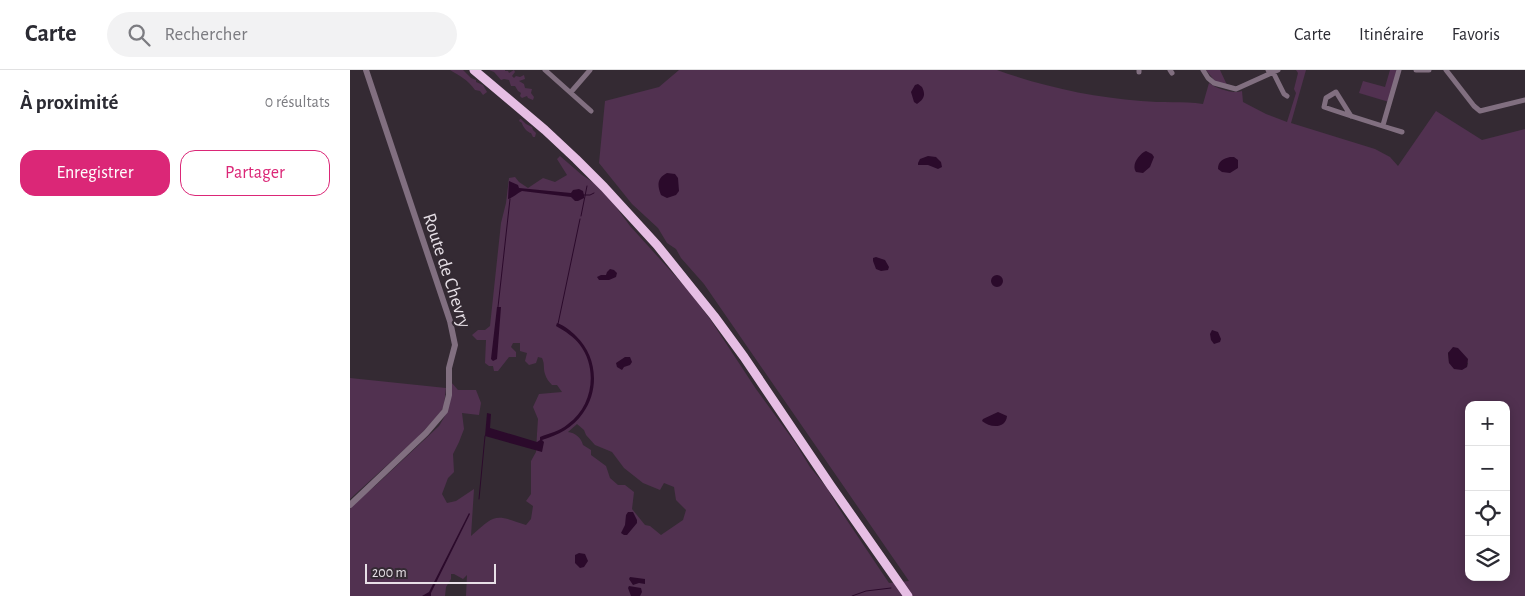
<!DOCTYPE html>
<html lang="fr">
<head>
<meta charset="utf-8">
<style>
	:root { --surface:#fff; --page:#f2f2f3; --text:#2b2b33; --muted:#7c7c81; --line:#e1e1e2; --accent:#db2777 }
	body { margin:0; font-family:"Alegreya Sans",sans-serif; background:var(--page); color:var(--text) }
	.controls { position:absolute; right:15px; bottom:15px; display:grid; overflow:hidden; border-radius:10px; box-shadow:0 2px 12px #0003 }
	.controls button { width:45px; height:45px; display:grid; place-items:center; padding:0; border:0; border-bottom:1px solid var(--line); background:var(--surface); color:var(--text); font:25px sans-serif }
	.scale { position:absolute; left:15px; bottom:12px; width:131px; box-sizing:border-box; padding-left:5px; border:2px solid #e7e0e7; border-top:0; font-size:14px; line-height:18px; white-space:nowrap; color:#e7e0e7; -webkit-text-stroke:4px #342a33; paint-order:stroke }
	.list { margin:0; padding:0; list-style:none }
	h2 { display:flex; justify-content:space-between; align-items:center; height:65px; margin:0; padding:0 20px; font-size:21px }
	h2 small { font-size:16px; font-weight:400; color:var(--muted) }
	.actions { display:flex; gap:10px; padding:15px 20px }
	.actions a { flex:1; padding:11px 0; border:1px solid var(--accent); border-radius:15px; text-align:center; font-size:18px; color:var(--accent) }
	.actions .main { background:var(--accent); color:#fff }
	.icon { flex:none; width:28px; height:28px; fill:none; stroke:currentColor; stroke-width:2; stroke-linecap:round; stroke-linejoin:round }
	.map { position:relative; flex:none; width:1175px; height:526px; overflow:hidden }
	header { display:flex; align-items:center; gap:30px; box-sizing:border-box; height:70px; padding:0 25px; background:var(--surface); border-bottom:1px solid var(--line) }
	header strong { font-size:24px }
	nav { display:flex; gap:28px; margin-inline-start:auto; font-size:18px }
	.search { width:350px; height:45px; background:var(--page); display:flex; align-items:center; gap:12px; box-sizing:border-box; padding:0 18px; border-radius:28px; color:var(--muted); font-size:19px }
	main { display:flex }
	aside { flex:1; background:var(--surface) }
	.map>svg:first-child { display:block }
	.green { fill:#513150; fill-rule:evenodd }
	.water { fill:#2b0a2b }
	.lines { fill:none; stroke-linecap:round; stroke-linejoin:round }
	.stream { stroke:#2b0a2b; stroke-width:1 }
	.minor { stroke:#816f80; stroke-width:5 }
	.tertiary { stroke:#816f80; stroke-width:6 }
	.trunk { stroke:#e6bee4; stroke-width:9 }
	.labels { text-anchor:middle; stroke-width:4.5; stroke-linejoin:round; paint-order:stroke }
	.street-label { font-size:19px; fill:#e7e0e7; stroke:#342a33 }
</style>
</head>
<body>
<header>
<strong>Carte</strong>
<div class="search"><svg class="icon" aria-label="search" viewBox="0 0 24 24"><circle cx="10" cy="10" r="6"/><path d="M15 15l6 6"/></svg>Rechercher</div>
<nav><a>Carte</a><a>Itinéraire</a><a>Favoris</a></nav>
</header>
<main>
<aside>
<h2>À proximité<small>0 résultats</small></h2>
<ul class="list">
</ul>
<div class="actions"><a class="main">Enregistrer</a><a>Partager</a></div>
</aside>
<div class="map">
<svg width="1175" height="526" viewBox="0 0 1175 526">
	<rect width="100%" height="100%" fill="#342a33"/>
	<path class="green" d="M100 0H113L121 8 126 10V12L133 15 137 22 133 25 130 21 125 20C118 10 110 6 100 0Z
		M139 0H155V1H158L159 3 164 0 165 2 162 6 164 8 166 6 170 7 174 5 175 9 169 11 174 14 175 18 182 19 181 23 184 27 183 30 178 28 177 26 172 28 170 26 171 23 168 21 165 16H161L159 10 154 9 151 10 144 2Z
		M329 0H647C694 17 742 27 791 31 812 33 833 31 853 34L859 13C868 19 882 24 892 21L893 32 916 44 937 52 946 23 944 19 948 3 946 0H956L941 53 1025 79 1040 87 1048 96 1086 41 1132 70 1175 59V526H116L117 505 113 509 104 504H101V509L96 517 95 526H0V439L10 428 25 416 89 356C100 339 100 333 101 312L108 320H126L131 333 129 345 112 343 114 359 109 372 103 384 104 402 98 408 92 424 97 433 106 431 124 419 121 466C146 444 144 444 176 455L181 449 183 436 176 431 181 424V391L186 382 187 364 188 349 183 337 189 324 212 322 207 315H202C199 312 196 308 195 304 193 298 195 294 192 288L188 287 186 293 179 295 175 291 177 283 170 281V273H163L161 277 166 282V287H159L148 301H144L143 296H139L135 293 136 270H127L122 265 128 260H135L140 256 151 153 156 133 159 108 165 107 169 112 178 118 193 108 205 112 217 105 207 89 210 86 232 105 244 113 261 130 280 156 338 220 360 249 406 319 446 374 460 397 477 418 488 437 539 513 559 511 354 214 331 188 326 179 317 173 308 158 282 134 249 93 255 31 309 17ZM1098 282 1118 293 1117 297 1099 293ZM1119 335H1156V507H1119ZM227 354 234 360 236 365 245 375 262 382 274 398 293 413 310 420 314 413 324 417 326 430 336 440 333 450 311 465 300 456 295 455 282 439 284 422 275 415H268L260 408 256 396 241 385V380L233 375C231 367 225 363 218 362Z
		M856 0H870L877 15 865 11Z
		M1040 0H1049L1039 32 1009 23 1013 11 1035 17Z
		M170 49H171L176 54 182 57 183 60 186 63 185 67H183L181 63C178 63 172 56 172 53L169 51Z
		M0 308 96 318 94 336 91 342 68 367 0 429Z"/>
	<path class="water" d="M568 14 572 17C576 25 574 29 567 34L564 32 561 22 565 15Z
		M796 81 802 84 804 87 800 97 793 103 786 102C781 95 789 84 796 81Z
		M578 86 586 87 591 92 592 97 588 99 578 95H568V93L570 89Z
		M880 87H884L888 90V98L880 103 872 102 868 99C868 91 873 89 880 87Z
		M317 103 325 104 328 108 329 121 326 125 317 128 311 125C307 115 307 108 317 103Z
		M159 111 168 115 169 118 221 123 223 120 229 119 233 121 234 125V128L228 131H225L221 127 172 121C167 123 163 128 158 129Z
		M526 187 535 190 539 197 538 200 531 201 526 199 523 191V188Z
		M260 199 264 200 267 203 266 207 259 210H249L247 207 251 205H256L257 202Z
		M641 211a6 6 0 1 1 12 0a6 6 0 1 1-12 0Z
		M147 237H151L147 289 143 291 141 289Z
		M207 253C214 255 221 261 226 266 247 286 250 319 233 343 223 358 208 365 192 370L194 372 192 382 135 366 137 343 141 344 140 358 187 372 190 370V367C200 363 210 361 218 354 243 336 248 299 230 275 224 267 215 261 206 256Z
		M862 260 868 262 871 269 870 272 864 274 861 270 860 264Z
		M1103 277 1108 278 1118 289 1117 297 1112 300 1104 299 1099 293 1098 283Z
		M275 287H280L282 292 280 295 274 297 272 300 267 297 266 293Z
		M648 342 657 346C656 359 640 358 632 351L633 349Z
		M278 442H283L287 450V453L277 465H274L271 463 275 455 276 445Z
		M119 443 120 444 81 523V526H72L79 522Z
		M229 483 235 484 238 491 234 497 230 498 225 493V485Z
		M280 507 295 509V514L289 513 283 515 279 509Z
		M279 516 291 518 292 522 290 526H281L278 518Z"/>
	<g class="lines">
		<path class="stream" d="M234 125H240L244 123
			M231 146 237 116
			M148 237 160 129
			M208 254 230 149
			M129 429 135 366
			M502 526 516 521 541 518"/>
		<path class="minor" d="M195 0 241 41
			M820 0 822 3
			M853 0 858 8 864 13 886 19 928 0
			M918 0 919 2H923L934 24 937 26
			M1066 0H1079
			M1096 0 1124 36 1130 41 1175 30
			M789 2V0
			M221 22 240 0
			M1001 46 986 22 976 28 974 37C1000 46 1026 54 1052 62
			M1033 55 1049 0"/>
		<path class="tertiary" d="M0 435 76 363 95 341 99 325V298L105 275 100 251 16 0"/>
		<path class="trunk" d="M124 0 195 60 226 89 254 117 307 175 364 246 394 287 481 416 558 526"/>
	</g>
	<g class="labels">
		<g class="street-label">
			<text transform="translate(98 200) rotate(72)" y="7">Route de Chevry</text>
		</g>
	</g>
</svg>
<div class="controls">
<button>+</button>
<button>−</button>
<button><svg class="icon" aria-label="locate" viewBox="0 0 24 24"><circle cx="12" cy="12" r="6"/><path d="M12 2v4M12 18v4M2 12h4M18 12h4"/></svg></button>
<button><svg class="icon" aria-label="layers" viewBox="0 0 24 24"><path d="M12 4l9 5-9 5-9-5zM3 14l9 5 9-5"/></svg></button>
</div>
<div class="scale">200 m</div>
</div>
</main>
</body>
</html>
